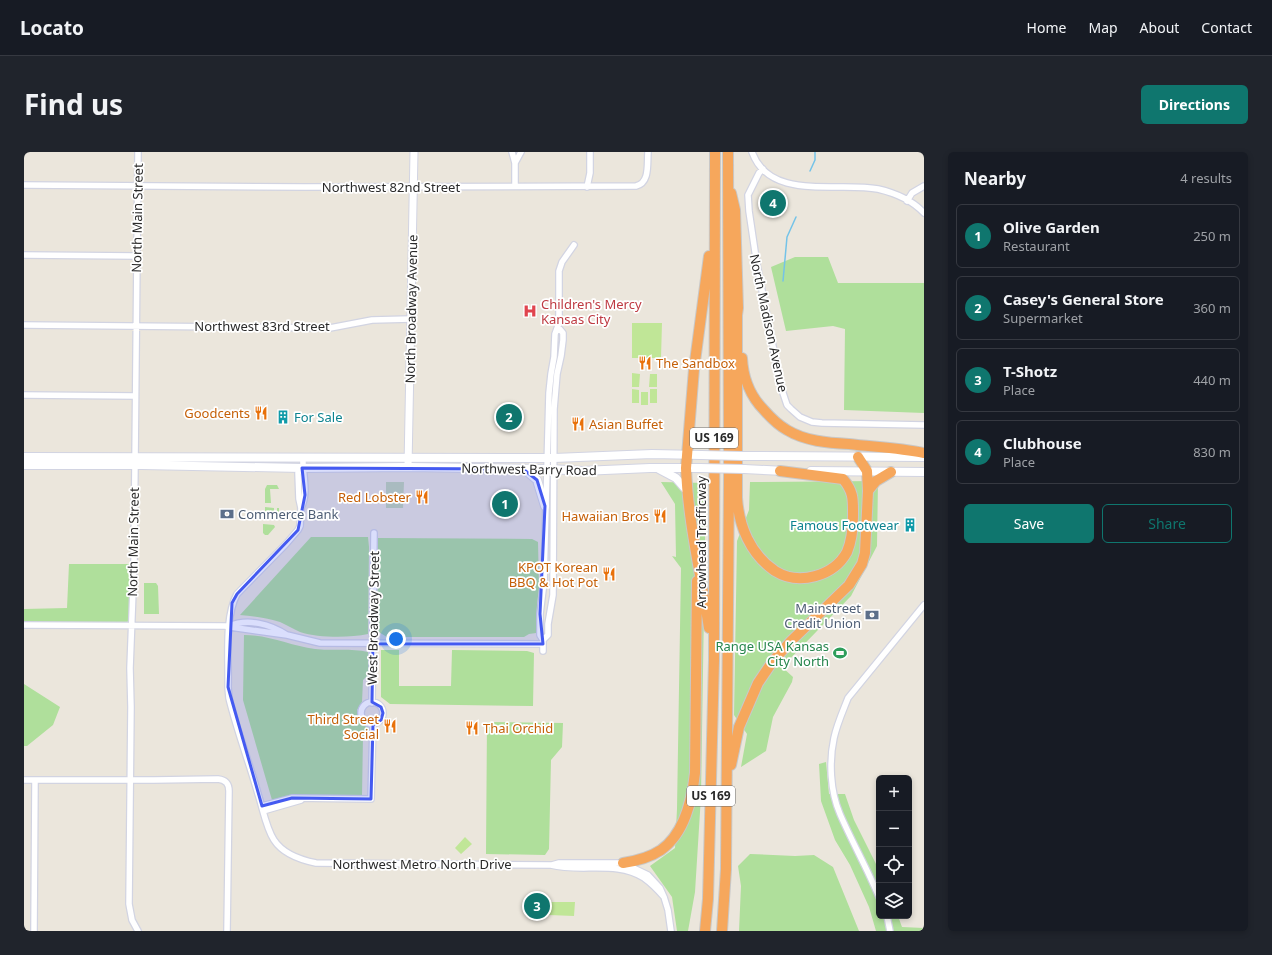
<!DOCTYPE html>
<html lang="en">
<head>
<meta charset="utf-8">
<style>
	:root { --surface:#171b24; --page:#20242c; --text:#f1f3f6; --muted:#9ea1a6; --line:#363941; --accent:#0f766e }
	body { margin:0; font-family:"Noto Sans",sans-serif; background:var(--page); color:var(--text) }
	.controls { position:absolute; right:12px; bottom:12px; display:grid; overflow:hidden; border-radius:6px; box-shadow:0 2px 6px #0003 }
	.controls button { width:36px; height:36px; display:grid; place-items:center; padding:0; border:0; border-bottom:1px solid var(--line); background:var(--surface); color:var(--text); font:20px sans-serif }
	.you { position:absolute; left:372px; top:487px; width:14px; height:14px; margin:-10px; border:3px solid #fff; border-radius:50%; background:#1a73e8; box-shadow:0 0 0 6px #1a73e833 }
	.badge { display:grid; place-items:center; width:26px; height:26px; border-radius:50%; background:var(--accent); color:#fff; font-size:13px; font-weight:700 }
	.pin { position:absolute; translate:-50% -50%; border:2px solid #fff; box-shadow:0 1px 4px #0006 }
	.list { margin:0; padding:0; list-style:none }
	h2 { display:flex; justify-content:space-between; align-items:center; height:52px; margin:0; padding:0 16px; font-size:17px }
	h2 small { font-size:13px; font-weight:400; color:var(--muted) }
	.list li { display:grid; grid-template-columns:26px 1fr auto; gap:12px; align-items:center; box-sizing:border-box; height:64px; margin:0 8px 8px; padding:0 8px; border:1px solid var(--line); border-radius:6px }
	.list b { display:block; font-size:15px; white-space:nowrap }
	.list p { margin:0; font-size:13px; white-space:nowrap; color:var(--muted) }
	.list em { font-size:13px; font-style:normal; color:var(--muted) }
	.actions { display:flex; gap:8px; padding:12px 16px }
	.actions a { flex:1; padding:9px 0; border:1px solid var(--accent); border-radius:6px; text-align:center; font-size:14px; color:var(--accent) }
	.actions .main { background:var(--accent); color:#fff }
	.icon { flex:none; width:22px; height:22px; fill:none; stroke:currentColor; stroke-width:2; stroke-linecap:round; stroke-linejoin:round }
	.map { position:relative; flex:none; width:900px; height:779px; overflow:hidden; border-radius:6px }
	header { display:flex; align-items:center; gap:24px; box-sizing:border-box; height:56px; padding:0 20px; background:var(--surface); border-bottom:1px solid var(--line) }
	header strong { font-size:19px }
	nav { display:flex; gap:22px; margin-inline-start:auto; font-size:14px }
	.intro { display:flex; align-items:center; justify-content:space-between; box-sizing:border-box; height:96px; padding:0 24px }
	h1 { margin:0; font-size:28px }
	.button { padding:10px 18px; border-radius:6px; background:var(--accent); color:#fff; font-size:14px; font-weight:700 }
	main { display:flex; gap:24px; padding:0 24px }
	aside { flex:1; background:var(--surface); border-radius:6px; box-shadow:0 2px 6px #0003 }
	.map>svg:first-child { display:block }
	.green { fill:#afdf9b }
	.cemetery { fill:#c2d4b4 }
	.pitch { fill:#c0e697 }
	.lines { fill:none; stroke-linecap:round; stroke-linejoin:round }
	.stream { stroke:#74c3e8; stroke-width:1.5 }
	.minor-casing { stroke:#d2d4e2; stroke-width:8 }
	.tertiary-casing { stroke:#d2d4e2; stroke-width:9 }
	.secondary-casing { stroke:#d2d4e2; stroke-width:10 }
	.motorway-casing { stroke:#c8c8c8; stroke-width:12 }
	.minor { stroke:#fff; stroke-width:5.5 }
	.tertiary { stroke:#fff; stroke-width:7 }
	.secondary { stroke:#fff; stroke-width:8 }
	.motorway { stroke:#f6a75c; stroke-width:10 }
	.secondary-bridge-casing { stroke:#d2d4e2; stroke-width:10; stroke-linecap:butt }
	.secondary-bridge { stroke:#fff; stroke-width:8 }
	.marked { fill:#445af1; fill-opacity:0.2; stroke:#445af1; stroke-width:3; stroke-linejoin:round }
	.labels { text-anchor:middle; stroke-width:3.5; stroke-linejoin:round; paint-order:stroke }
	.shield { fill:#fff; stroke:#6a6a6a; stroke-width:1 }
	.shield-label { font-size:12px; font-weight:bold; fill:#2a2a2a }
	.street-label { font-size:13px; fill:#2a2a2a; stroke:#fff }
	.health-label { font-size:13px; fill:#be3a42; stroke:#fff; text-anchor:start }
	.food-label { font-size:13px; fill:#c56008; stroke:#fff; text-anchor:end }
	.culture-label { font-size:13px; fill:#0d838f; stroke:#fff; text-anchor:start }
	.service-label { font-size:13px; fill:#4e5e75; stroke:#fff; text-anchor:start }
	.leisure-label { font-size:13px; fill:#27864d; stroke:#fff; text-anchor:end }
</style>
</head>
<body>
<header>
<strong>Locato</strong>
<nav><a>Home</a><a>Map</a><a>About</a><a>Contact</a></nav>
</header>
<div class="intro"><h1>Find us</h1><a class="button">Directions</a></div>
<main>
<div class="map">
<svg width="900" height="779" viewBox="0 0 900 779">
	<rect width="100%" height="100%" fill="#ebe6dc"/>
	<path class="green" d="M771 105H804L814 131H900V261L820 258 821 177 809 174 762 179 747 115Z
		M854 329 853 394 827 444 758 515 769 525 768 530 749 565 742 599 717 615 723 582 710 563 713 389 725 358 726 330Z
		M637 330 682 331 677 644 671 740 664 779H653L648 745 626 714 651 696 653 657 657 416 648 404 652 405 651 352Z
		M243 333H253L255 337H246L247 351H241V337Z
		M241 355 250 356V360H253V356H255V360L252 363 244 362 241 361Z
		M239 372 250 373 251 375 244 383H241L239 381Z
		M287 385H344L345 395 344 482C325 486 295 486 276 480 269 477 263 473 256 470 244 466 229 464 216 463Z
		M354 386 508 387 514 390 515 436 513 452 512 481 505 482 500 485H363L353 479Z
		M45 412H110L108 473H0V457L43 456Z
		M120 431H132L134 434 135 462H120Z
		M220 483C245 483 267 494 291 497 309 499 327 496 344 500L345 522 339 528 338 550 333 558 336 569 345 576 339 584 338 643H271L248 648 219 548Z
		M357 498H375V534H427L428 498 503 499 510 501 509 554 366 552 357 545Z
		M0 532 36 555 29 573 3 594H0Z
		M463 570 539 571 538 595 527 608 525 697 521 703 462 702Z
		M802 610 805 642H821L830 668 855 718V764H874L878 775 900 776V779H852L845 755 826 713 811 688 797 649 795 612Z
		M726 702 771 704 790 703 809 715 835 779H715L717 734 714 714Z"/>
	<path class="cemetery" d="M362 330H380L379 356H362Z"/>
	<path class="pitch" d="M608 171H638L637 206H608Z
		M608 221 616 222 615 235H608Z
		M626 222H633V235H625Z
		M608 237 615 238V251H608Z
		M626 237H633V251H626Z
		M617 240H624V253H617Z
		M441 685 448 692 437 702 431 696Z
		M525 750H551L550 764 525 763Z"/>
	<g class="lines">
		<path class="stream" d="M786 19 791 8V0
			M759 129 763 85 772 65"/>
		<g class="minor-casing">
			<path id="minor" d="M488 0 491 11V34
				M728 0C746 50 815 29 854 37 871 41 889 49 900 61
				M491 11 497 0
				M739 17 735 21 724 43 725 59 733 113 757 235 763 253 767 257 776 265 788 270 798 271 900 273
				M0 33 281 35 612 34C626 31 623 12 624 0
				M563 35 566 21V0
				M883 49 888 41 900 34
				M0 103 112 104
				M0 173 306 176 348 168 387 167
				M0 243 111 244
				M278 316 274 321 275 347 277 356 276 374 274 378 262 392 213 442C200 466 205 507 204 535L205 546C213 579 225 610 234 642 239 657 242 676 250 688 259 702 277 708 292 711L527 713C557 721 592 708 620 726 627 731 634 738 640 745
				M277 356C285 340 278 322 279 305
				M0 473 201 474 213 476 263 483C246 472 224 466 205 474
				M263 483 296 491 519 492
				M519 488 524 483V472L529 443 530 257 533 222 537 204 539 188V181L534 175
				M519 499V488L516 483V462L520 430 525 241 527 222 530 205 531 182 535 171V119L538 110 550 93
				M337 561a11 11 0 1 1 22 0a11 11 0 1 1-22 0Z
				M348 551 350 381
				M0 628H130L194 627C202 628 205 632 205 639L203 779
				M238 654 268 646 347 647 349 572
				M239 659 277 648
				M528 713 535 711H599L624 723 636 736 640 745 644 758 647 779
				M855 745C843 716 828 690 816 662 806 639 805 609 810 586 813 572 819 559 824 546L900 453
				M863 764 866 779
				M10 779 11 628
				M114 779 108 768 105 752 107 555 106 516 110 412 114 0"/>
		</g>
		<g class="tertiary-casing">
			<path id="tertiary" d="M384 315 390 0"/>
		</g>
		<g class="secondary-casing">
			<path id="secondary" d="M719 304 900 305
				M0 305 530 306 628 302 677 303
				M0 313H118L278 316 384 315 527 317 558 319 626 316H676
				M500 317 513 328 521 354
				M635 317 652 326 664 340
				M720 317 761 319
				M787 319 900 320"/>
		</g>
		<g class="motorway-casing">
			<path id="motorway" d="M707 41 711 58 714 156 713 163V346C715 374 726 402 751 419 775 434 810 424 823 400 828 388 829 377 829 364 829 348 830 340 819 327L756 319
				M718 206C719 226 727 245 740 258 747 266 754 273 763 278 781 289 804 291 825 292 850 295 875 296 900 301
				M844 339 852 329 867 320
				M685 476C677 423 664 370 662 316L670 217 685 104
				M707 613 715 575 734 531 749 509 767 489 825 433 838 412 841 401 844 339 843 319 834 305
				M599 711C612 709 625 706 637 698 661 681 668 648 671 621L673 429
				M681 779 684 747 690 508 691 0
				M698 779 702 717 705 324 704 0"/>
		</g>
		<use href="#minor" class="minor"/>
		<use href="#tertiary" class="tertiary"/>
		<use href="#secondary" class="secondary"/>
		<use href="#motorway" class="motorway"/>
		<g class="secondary-bridge-casing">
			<path id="secondary-bridge" d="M677 303 719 304
				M676 316 720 317"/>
		</g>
		<use href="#secondary-bridge" class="secondary-bridge"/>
	</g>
	<path class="marked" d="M278 316 499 317 513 328 521 354 516 462 519 492H349L348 550 357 555 359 561 357 568 349 573 347 647 268 646 238 654 204 535 208 451 213 442 274 378 281 343Z"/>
	<defs>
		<g id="hospital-bare" transform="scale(1.08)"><path d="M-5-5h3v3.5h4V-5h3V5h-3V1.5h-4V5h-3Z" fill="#e0444e" stroke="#fff" stroke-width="2.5" paint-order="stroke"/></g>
		<g id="restaurant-bare" transform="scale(1.08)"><path d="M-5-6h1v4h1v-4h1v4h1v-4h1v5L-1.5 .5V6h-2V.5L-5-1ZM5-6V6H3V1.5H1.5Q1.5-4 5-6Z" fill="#e8710a" stroke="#fff" stroke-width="2.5" paint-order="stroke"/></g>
		<g id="building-bare" transform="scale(1.08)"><path d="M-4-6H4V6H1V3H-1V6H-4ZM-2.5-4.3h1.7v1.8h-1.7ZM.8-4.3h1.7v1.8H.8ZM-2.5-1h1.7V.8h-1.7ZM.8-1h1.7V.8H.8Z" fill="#0f9aa8" stroke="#fff" stroke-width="2.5" paint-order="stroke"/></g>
		<g id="bank-bare" transform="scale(1.08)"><path d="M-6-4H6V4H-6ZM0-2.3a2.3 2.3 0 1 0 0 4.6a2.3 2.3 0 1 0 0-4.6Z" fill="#5c6f8a" stroke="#fff" stroke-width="2.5" paint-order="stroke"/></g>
		<g id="stadium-bare" transform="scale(1.08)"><path d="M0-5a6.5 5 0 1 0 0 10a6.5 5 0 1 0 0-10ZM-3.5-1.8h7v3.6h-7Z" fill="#2e9e5b" stroke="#fff" stroke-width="2.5" paint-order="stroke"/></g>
	</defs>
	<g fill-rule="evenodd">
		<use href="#hospital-bare" x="506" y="159"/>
		<use href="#restaurant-bare" x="621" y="211"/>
		<use href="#restaurant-bare" x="237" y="261"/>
		<use href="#building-bare" x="259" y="265"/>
		<use href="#restaurant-bare" x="554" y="272"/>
		<use href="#restaurant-bare" x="398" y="345"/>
		<use href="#bank-bare" x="203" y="362"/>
		<use href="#restaurant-bare" x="636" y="364"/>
		<use href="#building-bare" x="886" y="373"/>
		<use href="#restaurant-bare" x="585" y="422"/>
		<use href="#bank-bare" x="848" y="463"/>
		<use href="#stadium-bare" x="816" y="501"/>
		<use href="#restaurant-bare" x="366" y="574"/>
		<use href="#restaurant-bare" x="448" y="576"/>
	</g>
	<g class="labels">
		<g class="shield">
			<rect x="666" y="276" width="48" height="20" rx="3"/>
			<rect x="663" y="634" width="48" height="20" rx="3"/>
		</g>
		<g class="shield-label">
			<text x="690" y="290">US 169</text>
			<text x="687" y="648">US 169</text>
		</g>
		<g class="street-label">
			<text x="367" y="40">Northwest 82nd Street</text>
			<text transform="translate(113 66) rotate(-89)" y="5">North Main Street</text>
			<text transform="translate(387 157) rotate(-89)" y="5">North Broadway Avenue</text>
			<text transform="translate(745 171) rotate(78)" y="5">North Madison Avenue</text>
			<text x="238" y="179">Northwest 83rd Street</text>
			<text transform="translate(505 317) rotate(1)" y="5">Northwest Barry Road</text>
			<text transform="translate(109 390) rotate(-89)" y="5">North Main Street</text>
			<text transform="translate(677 390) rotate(-90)" y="5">Arrowhead Trafficway</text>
			<text transform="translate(349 466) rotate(-89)" y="5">West Broadway Street</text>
			<text x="398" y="717">Northwest Metro North Drive</text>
		</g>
		<g class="health-label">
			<text x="517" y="157">Children's Mercy<tspan x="517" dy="15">Kansas City</tspan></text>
		</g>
		<g class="food-label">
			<text x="632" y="216" text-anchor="start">The Sandbox</text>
			<text x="226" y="266">Goodcents</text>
			<text x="565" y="277" text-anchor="start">Asian Buffet</text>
			<text x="387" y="350">Red Lobster</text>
			<text x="625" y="369">Hawaiian Bros</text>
			<text x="574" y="420">KPOT Korean<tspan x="574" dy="15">BBQ &amp; Hot Pot</tspan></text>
			<text x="355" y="572">Third Street<tspan x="355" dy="15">Social</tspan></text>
			<text x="459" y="581" text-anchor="start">Thai Orchid</text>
		</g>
		<g class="culture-label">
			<text x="270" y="270">For Sale</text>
			<text x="875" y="378" text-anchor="end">Famous Footwear</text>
		</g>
		<g class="service-label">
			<text x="214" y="367">Commerce Bank</text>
			<text x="837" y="461" text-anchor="end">Mainstreet<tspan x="837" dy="15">Credit Union</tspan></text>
		</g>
		<g class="leisure-label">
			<text x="805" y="499">Range USA Kansas<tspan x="805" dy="15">City North</tspan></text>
		</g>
	</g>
</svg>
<div class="controls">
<button>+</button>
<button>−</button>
<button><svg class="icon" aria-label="locate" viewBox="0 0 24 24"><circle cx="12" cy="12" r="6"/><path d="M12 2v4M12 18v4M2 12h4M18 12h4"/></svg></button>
<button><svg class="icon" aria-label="layers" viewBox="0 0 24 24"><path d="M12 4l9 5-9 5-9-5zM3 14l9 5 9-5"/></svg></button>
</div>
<div class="you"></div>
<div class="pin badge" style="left:481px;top:352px">1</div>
<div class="pin badge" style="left:485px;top:265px">2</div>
<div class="pin badge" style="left:513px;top:754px">3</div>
<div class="pin badge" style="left:749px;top:51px">4</div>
</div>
<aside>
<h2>Nearby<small>4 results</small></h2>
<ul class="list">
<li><span class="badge">1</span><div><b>Olive Garden</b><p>Restaurant</p></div><em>250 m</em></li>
<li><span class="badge">2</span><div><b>Casey's General Store</b><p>Supermarket</p></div><em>360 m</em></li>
<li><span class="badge">3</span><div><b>T-Shotz</b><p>Place</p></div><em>440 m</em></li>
<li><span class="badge">4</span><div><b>Clubhouse</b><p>Place</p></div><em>830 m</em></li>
</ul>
<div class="actions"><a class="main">Save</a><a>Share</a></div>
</aside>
</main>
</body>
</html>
